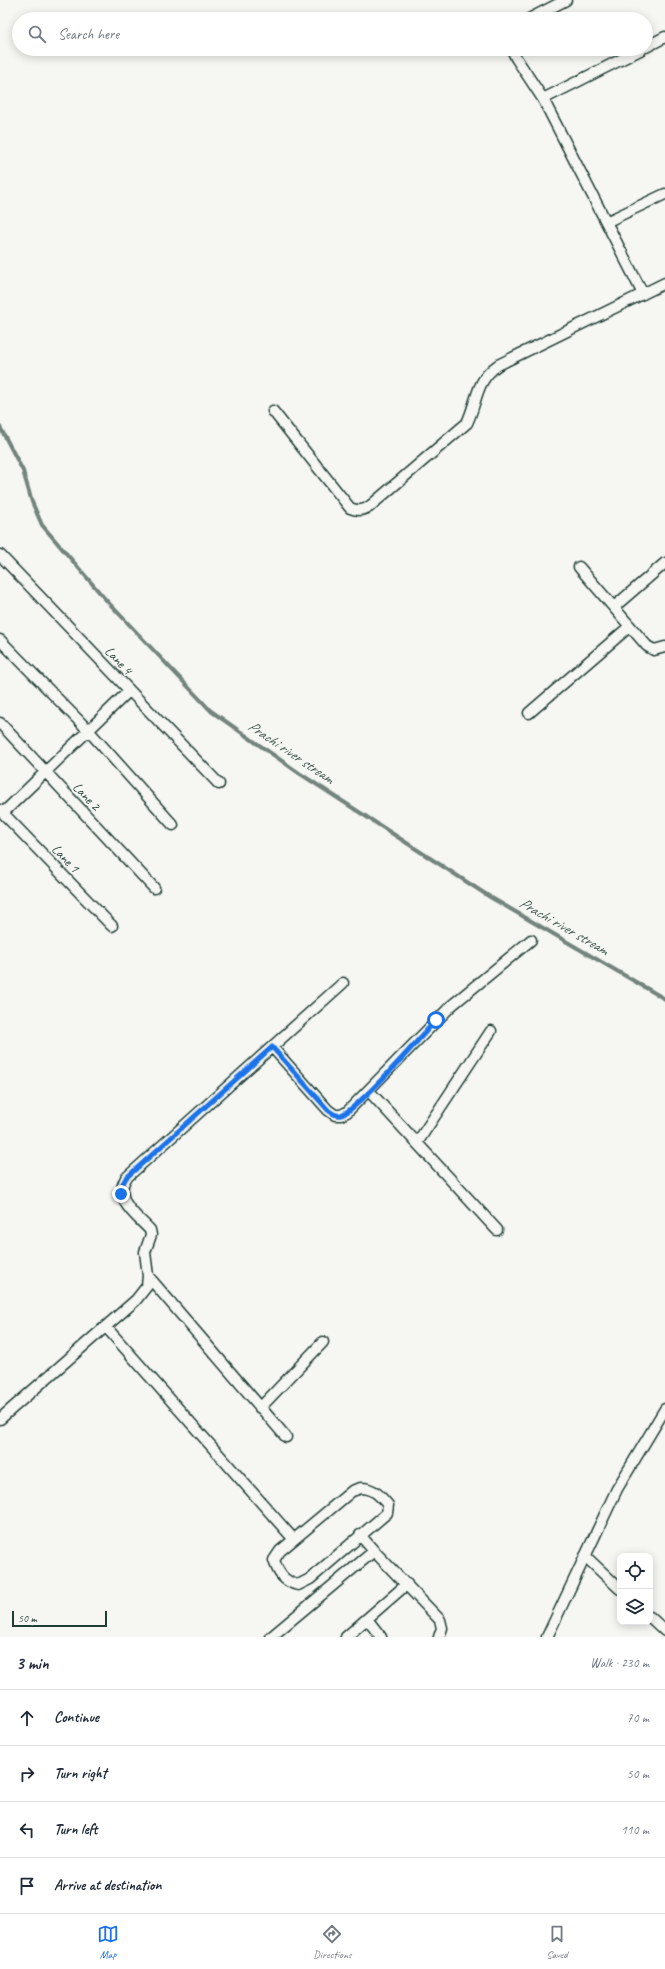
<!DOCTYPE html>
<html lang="en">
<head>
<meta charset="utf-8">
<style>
	:root { --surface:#fff; --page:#f6f6f7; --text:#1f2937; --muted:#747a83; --line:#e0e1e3; --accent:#1a73e8 }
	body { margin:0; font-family:Caveat,sans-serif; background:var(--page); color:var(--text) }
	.controls { position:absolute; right:12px; bottom:12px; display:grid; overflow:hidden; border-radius:8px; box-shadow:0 2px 10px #0003 }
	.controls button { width:36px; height:36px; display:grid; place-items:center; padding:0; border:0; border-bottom:1px solid var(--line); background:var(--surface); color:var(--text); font:20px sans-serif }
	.scale { position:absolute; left:12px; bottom:10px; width:95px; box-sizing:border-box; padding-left:4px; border:2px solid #1f3d34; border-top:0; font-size:11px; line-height:14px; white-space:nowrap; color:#1f3d34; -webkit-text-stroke:3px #f6f6f2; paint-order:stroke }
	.stop { position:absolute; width:12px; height:12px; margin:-9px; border:3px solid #1a73e8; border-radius:50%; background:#fff }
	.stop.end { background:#1a73e8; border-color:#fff; box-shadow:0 1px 4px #0008 }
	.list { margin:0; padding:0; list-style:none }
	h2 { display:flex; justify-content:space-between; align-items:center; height:52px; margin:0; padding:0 16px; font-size:17px }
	h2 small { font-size:13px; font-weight:400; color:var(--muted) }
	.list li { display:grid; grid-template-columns:26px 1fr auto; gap:12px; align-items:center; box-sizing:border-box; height:56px; padding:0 16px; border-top:1px solid var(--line) }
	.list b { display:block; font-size:15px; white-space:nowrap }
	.list em { font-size:13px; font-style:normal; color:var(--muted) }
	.icon { flex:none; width:22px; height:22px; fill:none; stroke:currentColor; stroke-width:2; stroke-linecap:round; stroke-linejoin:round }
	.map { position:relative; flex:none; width:665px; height:1637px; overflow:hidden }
	.search { position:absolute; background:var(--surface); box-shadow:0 2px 10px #0003; left:12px; right:12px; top:12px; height:44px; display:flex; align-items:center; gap:10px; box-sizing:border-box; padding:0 14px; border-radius:22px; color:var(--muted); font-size:15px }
	.sheet { height:276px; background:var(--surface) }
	nav { display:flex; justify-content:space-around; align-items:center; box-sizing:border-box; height:56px; border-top:1px solid var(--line); background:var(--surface); font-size:11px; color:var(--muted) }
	nav a { display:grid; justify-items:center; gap:2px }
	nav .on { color:var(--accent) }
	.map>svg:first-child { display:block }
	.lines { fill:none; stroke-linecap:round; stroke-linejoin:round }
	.stream { stroke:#72847d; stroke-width:4 }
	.minor-casing { stroke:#1f3d34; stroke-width:13 }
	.minor { stroke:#f6f6f2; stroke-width:10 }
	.route { stroke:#1a73e8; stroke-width:5 }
	.labels { text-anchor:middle; stroke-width:3.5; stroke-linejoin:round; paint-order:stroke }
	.street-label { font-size:14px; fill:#1f3d34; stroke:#f6f6f2 }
	.water-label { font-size:15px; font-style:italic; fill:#425a52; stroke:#f6f6f2 }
</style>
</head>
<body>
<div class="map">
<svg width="665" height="1637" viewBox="0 0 665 1637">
	<rect width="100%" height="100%" fill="#f6f6f2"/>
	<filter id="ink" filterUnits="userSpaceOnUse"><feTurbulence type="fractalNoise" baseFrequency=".025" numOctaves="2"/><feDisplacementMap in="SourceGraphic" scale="8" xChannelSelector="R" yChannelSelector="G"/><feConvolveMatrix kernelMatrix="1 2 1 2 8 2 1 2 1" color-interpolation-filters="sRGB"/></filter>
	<g filter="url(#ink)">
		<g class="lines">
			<path class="stream" d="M0 427 23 471 32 502 42 525 106 600 211 711 299 773 490 897 665 999"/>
			<g class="minor-casing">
				<path id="minor" d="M529 19 566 0
					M646 47 665 37
					M512 49 516 58 543 99 643 294
					M543 99 642 49
					M606 222 665 194
					M273 411 350 508C357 511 362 511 369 507L467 423C478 400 475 381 498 365L665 283
					M0 555 219 784
					M579 567 647 646 654 650 665 647
					M614 607 665 563
					M0 640 88 730 173 825
					M529 713 630 626
					M0 723 154 888
					M0 810 112 926
					M3 813 129 691
					M272 1047 328 1110 335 1115H341L347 1112 451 1006 531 940
					M369 1091 497 1230
					M417 1143 491 1031
					M148 1276 286 1437
					M106 1327 290 1535
					M260 1408 323 1342
					M0 1419 136 1300 147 1286 148 1276 145 1252 151 1235 150 1230C136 1215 113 1200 126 1178L343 983
					M361 1488C374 1488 380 1496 388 1505L387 1513 310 1579 298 1585C284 1582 278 1573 274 1560L280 1551 352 1491Z
					M360 1535 374 1551
					M585 1556 620 1589
					M650 1617 665 1631
					M367 1619 381 1637
					M271 1637 374 1551 440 1620 442 1628 439 1637
					M346 1637 407 1584
					M547 1637 617 1489 665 1409"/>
			</g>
			<use href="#minor" class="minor"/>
		</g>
	</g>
	<g class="lines" filter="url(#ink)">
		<path class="route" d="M121 1194 122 1185 126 1178 272 1047 328 1110C332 1113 335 1116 341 1115 356 1111 422 1036 436 1020"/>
	</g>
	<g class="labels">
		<g class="street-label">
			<text transform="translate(119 660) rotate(46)" y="5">Lane 4</text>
			<text transform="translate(87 796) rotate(46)" y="5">Lane 2</text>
			<text transform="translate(66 858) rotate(46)" y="5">Lane 1</text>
		</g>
		<g class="water-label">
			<text transform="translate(291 752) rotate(34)" y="5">Prachi river stream</text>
			<text transform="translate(564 926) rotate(30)" y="5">Prachi river stream</text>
		</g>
	</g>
</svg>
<div class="controls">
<button><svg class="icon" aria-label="locate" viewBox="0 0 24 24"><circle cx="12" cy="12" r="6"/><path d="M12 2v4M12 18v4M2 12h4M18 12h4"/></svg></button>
<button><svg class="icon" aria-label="layers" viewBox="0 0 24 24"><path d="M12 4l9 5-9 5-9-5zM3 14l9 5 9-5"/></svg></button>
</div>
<div class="scale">50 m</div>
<div class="stop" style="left:436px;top:1020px"></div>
<div class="stop end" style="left:121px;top:1194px"></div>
<div class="search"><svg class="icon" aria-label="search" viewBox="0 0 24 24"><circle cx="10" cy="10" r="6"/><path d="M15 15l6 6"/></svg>Search here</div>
</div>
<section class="sheet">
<h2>3 min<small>Walk · 230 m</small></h2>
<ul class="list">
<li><svg class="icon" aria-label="ahead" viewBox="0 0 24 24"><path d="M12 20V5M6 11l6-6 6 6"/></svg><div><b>Continue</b></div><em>70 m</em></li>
<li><svg class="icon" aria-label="right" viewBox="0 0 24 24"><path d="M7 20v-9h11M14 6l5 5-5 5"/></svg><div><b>Turn right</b></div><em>50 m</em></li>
<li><svg class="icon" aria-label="left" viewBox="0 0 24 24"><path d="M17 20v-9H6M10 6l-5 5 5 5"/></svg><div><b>Turn left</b></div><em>110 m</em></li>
<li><svg class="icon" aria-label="arrive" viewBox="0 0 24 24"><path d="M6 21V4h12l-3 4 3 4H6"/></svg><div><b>Arrive at destination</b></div></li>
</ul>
</section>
<nav>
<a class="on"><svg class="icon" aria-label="map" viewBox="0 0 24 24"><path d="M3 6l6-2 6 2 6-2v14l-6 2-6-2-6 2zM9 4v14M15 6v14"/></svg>Map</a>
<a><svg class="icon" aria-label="directions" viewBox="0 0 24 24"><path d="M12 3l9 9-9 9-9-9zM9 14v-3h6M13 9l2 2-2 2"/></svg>Directions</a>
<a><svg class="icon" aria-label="saved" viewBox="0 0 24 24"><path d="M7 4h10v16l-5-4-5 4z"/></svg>Saved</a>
</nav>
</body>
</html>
